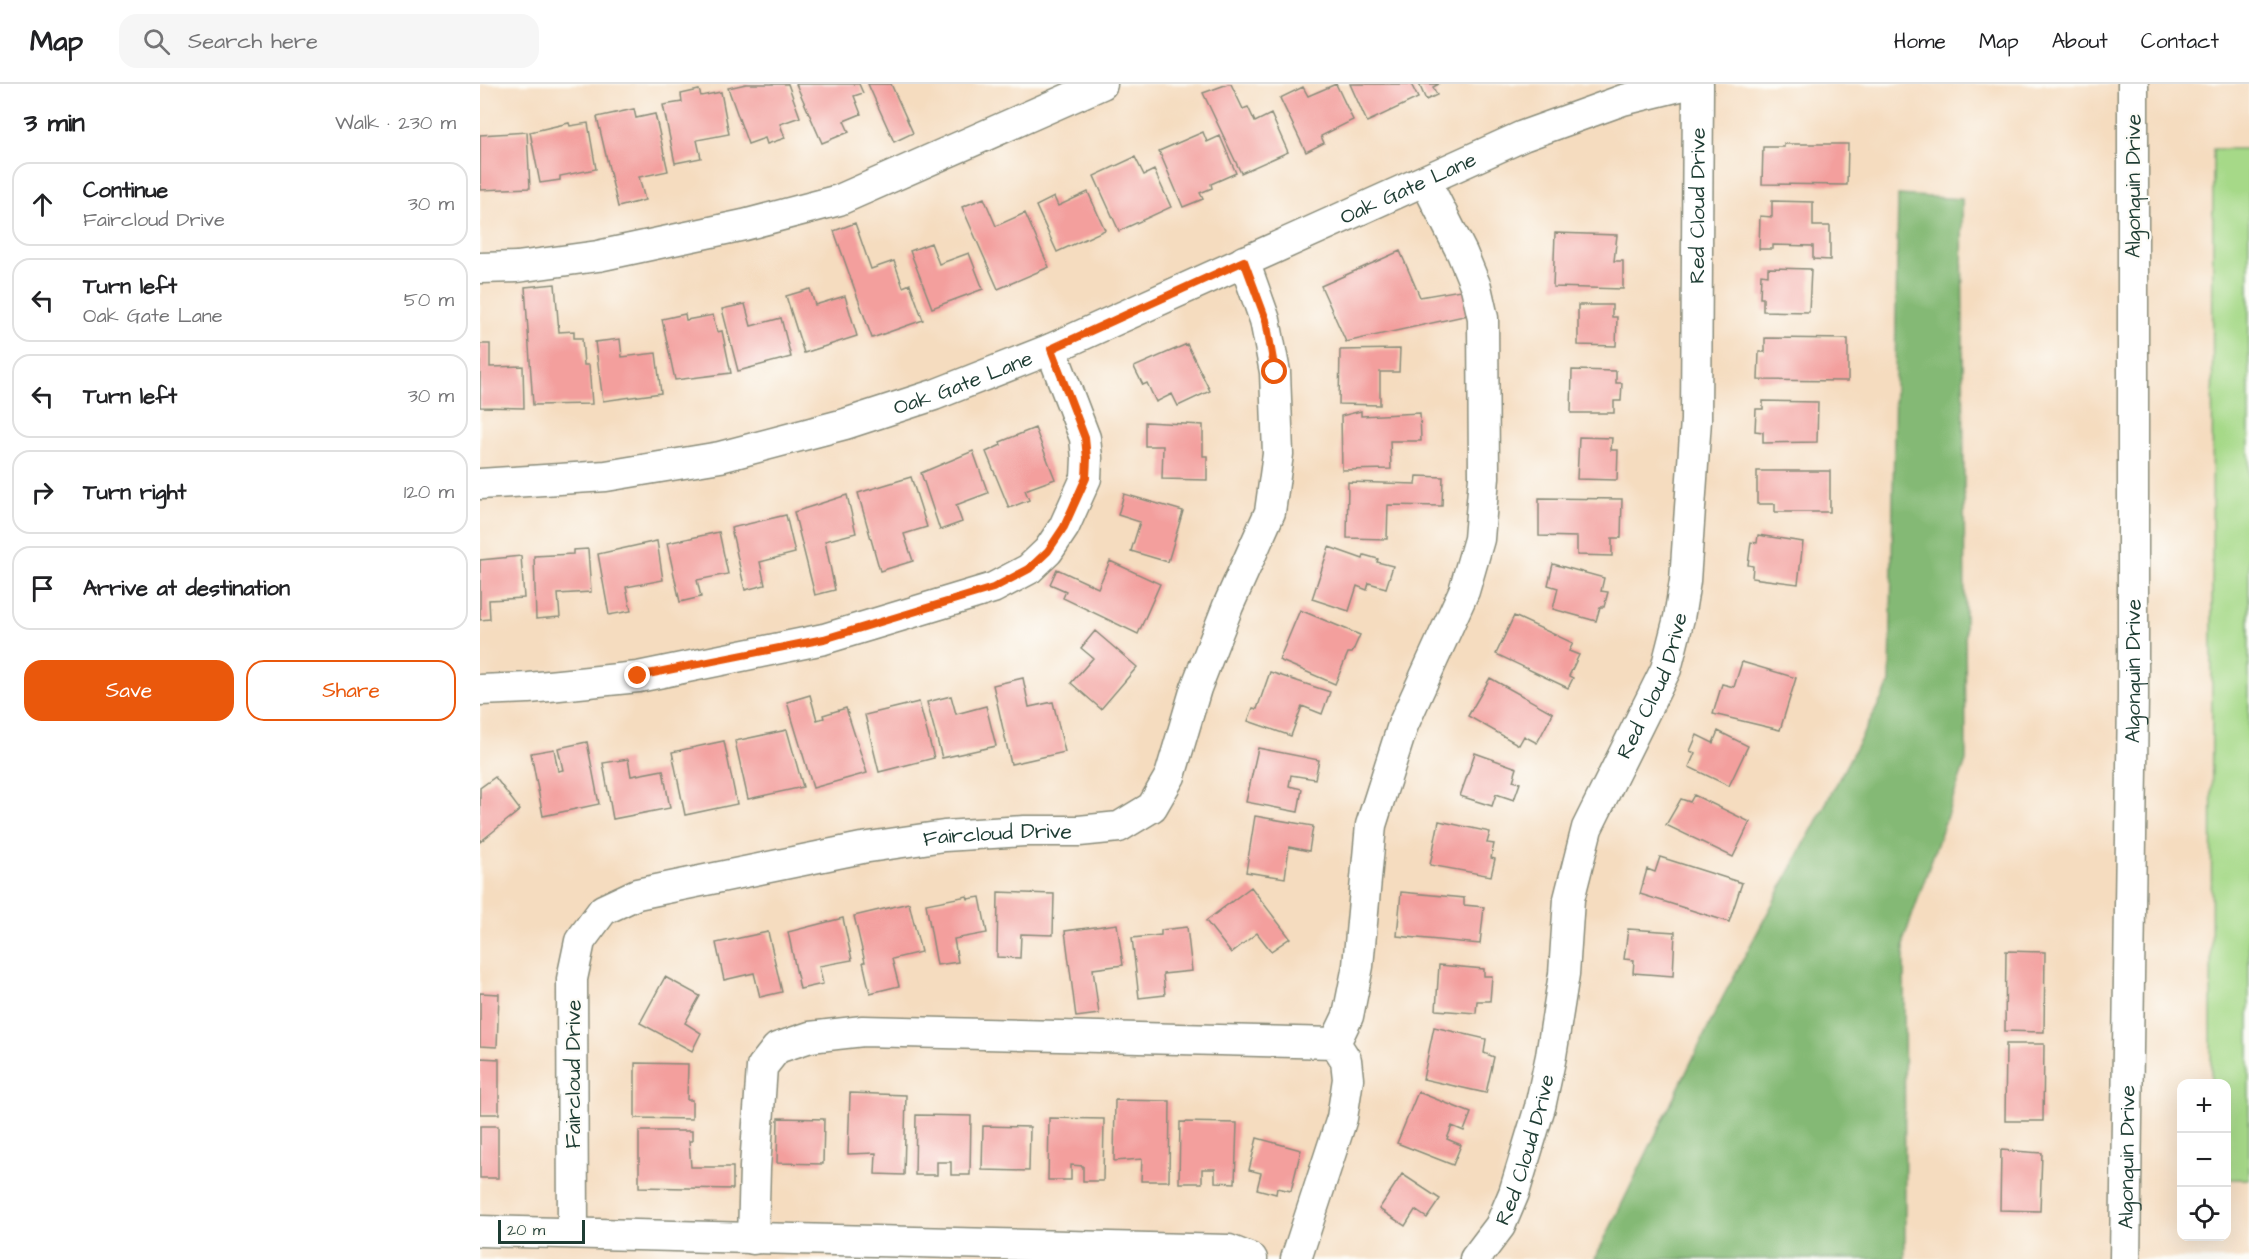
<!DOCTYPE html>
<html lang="en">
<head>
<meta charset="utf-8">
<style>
	:root { --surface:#fff; --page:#f6f6f6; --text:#202124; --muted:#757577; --line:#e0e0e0; --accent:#ea580c }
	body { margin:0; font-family:"Architects Daughter",sans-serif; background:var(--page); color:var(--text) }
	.controls { position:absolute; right:18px; bottom:18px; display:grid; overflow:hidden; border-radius:12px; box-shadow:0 6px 24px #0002 }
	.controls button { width:54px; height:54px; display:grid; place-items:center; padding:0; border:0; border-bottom:2px solid var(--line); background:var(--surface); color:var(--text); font:30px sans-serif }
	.scale { position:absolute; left:18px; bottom:15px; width:87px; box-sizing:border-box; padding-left:6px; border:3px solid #1f3d34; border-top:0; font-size:16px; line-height:21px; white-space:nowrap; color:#1f3d34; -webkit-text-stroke:4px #fdfcf7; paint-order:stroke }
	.stop { position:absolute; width:18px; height:18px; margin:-14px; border:4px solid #ea580c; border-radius:50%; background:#fff }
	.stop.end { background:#ea580c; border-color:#fff; box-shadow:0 2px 6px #0008 }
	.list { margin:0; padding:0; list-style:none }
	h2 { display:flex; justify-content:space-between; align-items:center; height:78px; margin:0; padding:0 24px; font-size:26px }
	h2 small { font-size:20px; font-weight:400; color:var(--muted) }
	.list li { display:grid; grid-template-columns:39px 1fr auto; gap:18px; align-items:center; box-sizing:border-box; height:84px; margin:0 12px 12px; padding:0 12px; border:2px solid var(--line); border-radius:18px }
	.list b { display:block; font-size:22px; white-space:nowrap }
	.list p { margin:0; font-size:20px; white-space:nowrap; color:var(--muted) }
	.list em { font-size:20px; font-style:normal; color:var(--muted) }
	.actions { display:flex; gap:12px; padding:18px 24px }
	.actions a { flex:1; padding:14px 0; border:2px solid var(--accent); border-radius:18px; text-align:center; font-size:21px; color:var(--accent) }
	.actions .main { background:var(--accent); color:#fff }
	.icon { flex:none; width:33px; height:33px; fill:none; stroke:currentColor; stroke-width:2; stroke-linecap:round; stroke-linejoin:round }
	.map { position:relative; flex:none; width:1769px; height:1175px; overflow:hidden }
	header { display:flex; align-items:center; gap:36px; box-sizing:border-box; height:84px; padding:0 30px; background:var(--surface); border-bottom:2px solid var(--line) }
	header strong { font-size:28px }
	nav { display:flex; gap:33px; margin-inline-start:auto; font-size:21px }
	.search { width:420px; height:54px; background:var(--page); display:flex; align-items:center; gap:15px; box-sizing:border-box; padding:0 21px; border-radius:18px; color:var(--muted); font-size:22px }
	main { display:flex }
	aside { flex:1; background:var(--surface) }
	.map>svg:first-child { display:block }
	.green { fill:#a6d988; stroke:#628b5e; stroke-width:1.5 }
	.forest { fill:#84b974; stroke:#527b54; stroke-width:1.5 }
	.building { fill:#f39f9d }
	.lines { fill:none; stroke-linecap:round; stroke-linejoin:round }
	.minor-casing { stroke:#8a8c7a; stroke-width:33 }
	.minor { stroke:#fff; stroke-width:30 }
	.route { stroke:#ea580c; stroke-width:8 }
	.labels { text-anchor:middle; stroke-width:4.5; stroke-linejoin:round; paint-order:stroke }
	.street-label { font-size:21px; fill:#1f3d34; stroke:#fdfcf7 }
</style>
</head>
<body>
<header>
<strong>Map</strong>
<div class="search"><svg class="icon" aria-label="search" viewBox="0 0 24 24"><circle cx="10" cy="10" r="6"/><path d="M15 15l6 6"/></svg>Search here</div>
<nav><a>Home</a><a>Map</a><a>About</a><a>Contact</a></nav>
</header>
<main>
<aside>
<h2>3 min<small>Walk · 230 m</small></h2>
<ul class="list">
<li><svg class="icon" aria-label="ahead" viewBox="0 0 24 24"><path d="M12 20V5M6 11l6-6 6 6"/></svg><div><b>Continue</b><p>Faircloud Drive</p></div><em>30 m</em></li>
<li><svg class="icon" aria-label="left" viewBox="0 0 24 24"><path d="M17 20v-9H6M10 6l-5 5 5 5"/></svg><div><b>Turn left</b><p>Oak Gate Lane</p></div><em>50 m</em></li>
<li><svg class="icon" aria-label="left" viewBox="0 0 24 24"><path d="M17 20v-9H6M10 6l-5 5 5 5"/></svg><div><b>Turn left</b></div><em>30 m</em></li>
<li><svg class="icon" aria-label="right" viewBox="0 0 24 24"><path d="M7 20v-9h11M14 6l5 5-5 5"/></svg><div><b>Turn right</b></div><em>120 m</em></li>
<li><svg class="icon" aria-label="arrive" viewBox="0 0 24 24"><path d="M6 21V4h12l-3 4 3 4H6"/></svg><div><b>Arrive at destination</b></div></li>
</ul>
<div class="actions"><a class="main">Save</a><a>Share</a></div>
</aside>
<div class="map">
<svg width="1769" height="1175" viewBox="0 0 1769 1175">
	<rect width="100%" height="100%" fill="#fdfcf7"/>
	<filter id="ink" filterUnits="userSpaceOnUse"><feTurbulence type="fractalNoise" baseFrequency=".0167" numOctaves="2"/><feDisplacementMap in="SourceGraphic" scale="12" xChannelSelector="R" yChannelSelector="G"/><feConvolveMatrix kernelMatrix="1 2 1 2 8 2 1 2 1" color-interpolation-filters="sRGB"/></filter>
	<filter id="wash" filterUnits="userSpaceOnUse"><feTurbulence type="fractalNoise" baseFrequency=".008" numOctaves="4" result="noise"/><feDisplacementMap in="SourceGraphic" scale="24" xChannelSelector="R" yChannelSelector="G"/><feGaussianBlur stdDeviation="1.35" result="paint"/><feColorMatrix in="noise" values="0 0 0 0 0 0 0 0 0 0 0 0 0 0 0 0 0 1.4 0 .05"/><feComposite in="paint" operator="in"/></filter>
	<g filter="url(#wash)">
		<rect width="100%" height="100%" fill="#f5dcbf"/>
		<path class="green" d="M1733 65H1769V1095H1747L1746 1000 1731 999Z"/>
		<path class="forest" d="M1418 111 1482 115 1486 677 1424 855 1425 1175H1115L1244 911 1410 599Z"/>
		<g id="blocks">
			<path class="building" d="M266 0H308L320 33 300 40 305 54 287 60 285 54 268 60 248 4Z
				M316 0H379L383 9 374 12 381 30 364 37 369 48 342 59Z
				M388 0H411L433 49 414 58Z
				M748 0H751L763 25 768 23 775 38 791 30 808 68 761 89 723 9Z
				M856 0 873 36 841 52 844 59 826 68 800 14 823 3 828 12Z
				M870 0H931L938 14 887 38Z
				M939 0H959L953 3 957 11 946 16Z
				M219 6 221 12 241 8 249 50 217 56 221 74 195 79 183 21 202 18 201 10Z
				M154 25 156 34 175 30 188 87 159 93 165 116 138 123 117 33Z
				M89 39 90 42 108 39 116 85 80 92V96L60 99 50 48Z
				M47 48 50 104 0 106V51Z
				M723 48 727 58 740 52 756 89 731 100 732 104 720 109 723 115 703 123 679 67Z
				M1304 60H1368L1367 101 1282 100 1283 63H1304Z
				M655 73 664 91 674 86 691 123 639 147 614 92Z
				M608 108 625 146 577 168 556 122 574 113 578 122Z
				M504 114 516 142 545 129 569 183 518 205 482 123Z
				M1292 117 1333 118V142H1350V176L1333 175V162L1293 161V165H1279L1280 132 1292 133Z
				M375 139 391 185 414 177 423 203 430 200 443 236 392 254 354 147Z
				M1075 149 1137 151 1134 177H1143V205L1073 203Z
				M451 159 459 180 489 169 503 205 452 224 430 167Z
				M920 167 940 213 986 205 993 230 866 258 841 202Z
				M1288 184 1331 185 1329 228 1283 227V214H1280L1281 190 1288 191Z
				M75 200 79 248 94 247V254H102L104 281H109L112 320 53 321 45 203Z
				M330 205 335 221 365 212 377 252 324 269 306 212Z
				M265 220 271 242 301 234 311 273 258 287 242 225Z
				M1098 221H1132V233H1137L1136 262 1098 261Z
				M205 230 206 236 233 231 237 248 242 247 251 289 195 296 182 235Z
				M1285 254 1368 255V297L1278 296 1279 268H1285Z
				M140 255 142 273 176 269 181 309 123 317 115 258Z
				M0 260H10V283L43 282 44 324 0 323Z
				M707 260 730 307 698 322 692 310 676 318 667 299 663 301 654 283Z
				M920 265 919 288H900V321L859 320 860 266Z
				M1092 286 1136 287V299H1142L1141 317H1134V329H1091Z
				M1283 317 1338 318 1337 358 1283 359V348L1275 347 1276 325H1283Z
				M881 327V332L940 329 941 357H910L911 385 862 386 861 332Z
				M665 338 723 341V372H727V396L682 395 683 362H665Z
				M555 344 575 395 545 406 549 416 529 424 506 368 521 361 520 358Z
				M1099 353 1132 354 1131 366H1138L1137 396 1097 395Z
				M493 367 508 409 476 421 482 438 460 446 441 389Z
				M1277 387H1350V428H1295V420H1277Z
				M937 392 963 393 962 422 908 421 907 455 867 454 868 398 936 400Z
				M431 393 447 443 424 450 433 477 400 487 378 409Z
				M644 410 703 427 688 478 651 467 660 438 638 431Z
				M367 411 376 449 345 457 355 506 335 511 314 428Z
				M1059 414 1142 415 1141 454H1132V472L1097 471V453L1059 452Z
				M306 431 315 469 280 478 285 501 265 506 251 444Z
				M239 448 248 490 217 496 221 513 200 518 187 459Z
				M1278 451 1323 458 1318 500 1272 494 1273 482 1268 481 1271 458 1277 459Z
				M177 457 183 496 146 503 151 527 129 531 118 470Z
				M849 463 883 475 884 471 898 475 897 478 913 482 906 504 889 499 887 506 877 502 869 527 832 515Z
				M108 465 111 508 78 510 80 533 56 535 54 472 93 470V466Z
				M41 472 44 514 9 516 10 535 0 536V476Z
				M630 477 680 500 658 550 583 514 586 507 570 500 577 485 618 504Z
				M1073 480 1124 494 1121 507 1128 508 1124 523H1120L1116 537 1073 525 1078 504 1068 501Z
				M820 526 880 551 872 569H868L855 600 799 576Z
				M1034 532 1093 559 1089 567 1099 571 1089 592 1093 594 1088 604 1016 570Z
				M615 547 657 583 621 625 591 599 613 574 601 564Z
				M1262 578 1316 594 1300 646 1233 630 1242 600 1254 603Z
				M790 588 850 608 842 630 822 622 811 652 768 637 773 624 777 625Z
				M543 594 549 623 573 618 585 668 531 680 513 601Z
				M1010 594 1073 629 1057 659 1044 652 1039 661 988 632Z
				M330 611 337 636 344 634 343 631 366 624 387 689 333 704 307 618Z
				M471 612 476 630 506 622 516 662 462 674 447 618Z
				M439 618 454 674 399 688 385 631Z
				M307 646 323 703 268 715 255 657Z
				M1238 647 1268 662 1249 702 1209 683 1215 669 1210 667 1217 651 1233 659Z
				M244 657 257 720 205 731 192 668Z
				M107 658 119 720 63 732 51 669 74 665 78 687 83 686 78 664Z
				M778 664 839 676 835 695 811 691 809 702 822 705 818 728 766 718Z
				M995 669 1037 684 1033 697 1040 699 1034 716 1016 710 1012 722 980 712Z
				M148 675 151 692 183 686 190 724 133 735 123 679Z
				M15 693 40 726 0 758V704Z
				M1214 711 1270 738 1253 773 1186 741 1201 715 1210 718Z
				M775 732 833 742 829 767 809 763 805 794 766 788Z
				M959 737 1010 748 1007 759 1014 760 1011 774 1015 775 1011 792 950 781Z
				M1180 773 1262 799 1249 838 1160 810 1167 785 1175 788Z
				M771 803 810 854 791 867 777 849 751 869 726 837Z
				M518 808 574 810 573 851 541 850 540 874 517 873Z
				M921 808 984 814V821L1004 823 1000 860 917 852Z
				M487 812 488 815 500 813 507 849 474 855 478 878 457 881 446 820Z
				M429 819 441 868 412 875 419 902 390 909 383 878H385L374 832Z
				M363 834 372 876 339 882 343 900 320 905 308 848Z
				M637 840 643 881 613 885 619 930 596 933 585 847Z
				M707 843 712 887 683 890 685 911 659 914 652 854 681 851V846Z
				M1148 845 1195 848 1193 892 1153 889 1154 876 1144 875Z
				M288 848 302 908 280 913 274 889 244 896 236 859Z
				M1526 867 1565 868 1564 948 1525 947Z
				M959 881 1004 885V892H1012L1010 917H997L996 929 956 926Z
				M185 893 220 912 205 939 221 949 212 967 160 939Z
				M0 909 19 910 17 963 0 962Z
				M954 943 1006 955 1004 969 1014 973 1006 1009 943 995Z
				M1526 960H1564L1563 1037H1525Z
				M0 974 19 975V1030H0Z
				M155 979 208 980 207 1016H212V1035L155 1034Z
				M938 1008 991 1029 984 1047 972 1042 967 1055 981 1061 973 1081 917 1059Z
				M370 1009 426 1011 424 1091 395 1090 396 1069 368 1070Z
				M635 1016 690 1017 689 1097H661L662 1075 634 1077Z
				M436 1031 491 1032 490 1091H471V1078H457V1091H435Z
				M298 1034 344 1035 343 1080 297 1079Z
				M569 1034 624 1035 623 1097H603V1082L591 1081V1096H568Z
				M700 1038 757 1039 755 1099 735 1098V1085H722V1099H699Z
				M0 1042H18V1094H0Z
				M503 1042 550 1043 549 1087 502 1086Z
				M159 1047H212V1057H209L211 1083H253V1105L159 1103Z
				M777 1054 821 1066 811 1107 797 1104 796 1110 777 1105 781 1089 769 1086Z
				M1521 1066 1562 1069 1560 1127 1520 1126Z
				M922 1090 960 1115 947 1134 935 1126 925 1142 899 1125Z"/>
		</g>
	</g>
	<g filter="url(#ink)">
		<use href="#blocks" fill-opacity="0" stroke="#8a8c7a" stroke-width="1.5"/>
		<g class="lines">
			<g class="minor-casing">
				<g id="minor">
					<path d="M0 184 37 183 118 172 264 141 359 116 622 0"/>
					<path id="s1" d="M0 400 126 392 240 373 365 340 454 311 571 265 1043 52 1143 16 1208 0"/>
					<path d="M0 606 49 604 158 593 344 555 513 504 549 485 568 467 584 443 606 394 607 374 605 354 571 265"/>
					<path d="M855 959 868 932 878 882 891 741 923 641 984 507 999 455 1004 393 1003 234 996 203 982 169 946 98"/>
					<path d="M0 1147 749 1166 772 1175"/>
					<path id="s2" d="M93 1149 92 895 100 857 123 826 157 810 382 764 464 752 544 747H599L639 743 672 723 690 692 716 604 748 522 790 428 798 370 795 288 785 236 764 177"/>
					<path d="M273 1155 275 1083 282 983 297 964 330 953 383 947 855 959 866 976 868 995 862 1034 816 1175"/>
					<path id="s3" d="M995 1175 1020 1142 1034 1109 1060 1023 1071 972 1084 890 1089 815 1107 744 1186 585 1199 534 1205 497 1216 336 1218 0"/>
					<path id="s4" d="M1645 1175 1653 612V0"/>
				</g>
			</g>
			<use href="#minor" class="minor"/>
		</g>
	</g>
	<g class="lines" filter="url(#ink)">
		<path class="route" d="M158 592 344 555 513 504 549 485 568 467 584 443 606 394 607 374 605 354 571 265 764 177 786 236 795 288"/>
	</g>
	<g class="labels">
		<g class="street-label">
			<text transform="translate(1653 102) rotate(-90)" y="7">Algonquin Drive</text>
			<text dy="7" stroke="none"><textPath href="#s1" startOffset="982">Oak Gate Lane</textPath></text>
			<text dy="7" stroke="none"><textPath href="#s3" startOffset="1094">Red Cloud Drive</textPath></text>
			<text dy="7" stroke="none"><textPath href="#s1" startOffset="496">Oak Gate Lane</textPath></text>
			<text dy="7" stroke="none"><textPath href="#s4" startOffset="588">Algonquin Drive</textPath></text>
			<text dy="7" stroke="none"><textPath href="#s3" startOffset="608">Red Cloud Drive</textPath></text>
			<text dy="7" stroke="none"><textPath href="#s2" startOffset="735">Faircloud Drive</textPath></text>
			<text transform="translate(93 990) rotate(-90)" y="7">Faircloud Drive</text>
			<text dy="7" stroke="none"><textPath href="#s3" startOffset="122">Red Cloud Drive</textPath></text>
			<text dy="7" stroke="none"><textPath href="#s4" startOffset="102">Algonquin Drive</textPath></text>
		</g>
	</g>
</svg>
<div class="controls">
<button>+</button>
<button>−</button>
<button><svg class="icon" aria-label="locate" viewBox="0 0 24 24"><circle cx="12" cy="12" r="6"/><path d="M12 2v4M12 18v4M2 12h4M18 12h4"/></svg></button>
</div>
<div class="scale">20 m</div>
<div class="stop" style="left:795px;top:288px"></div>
<div class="stop end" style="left:158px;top:592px"></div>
</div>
</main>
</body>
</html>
